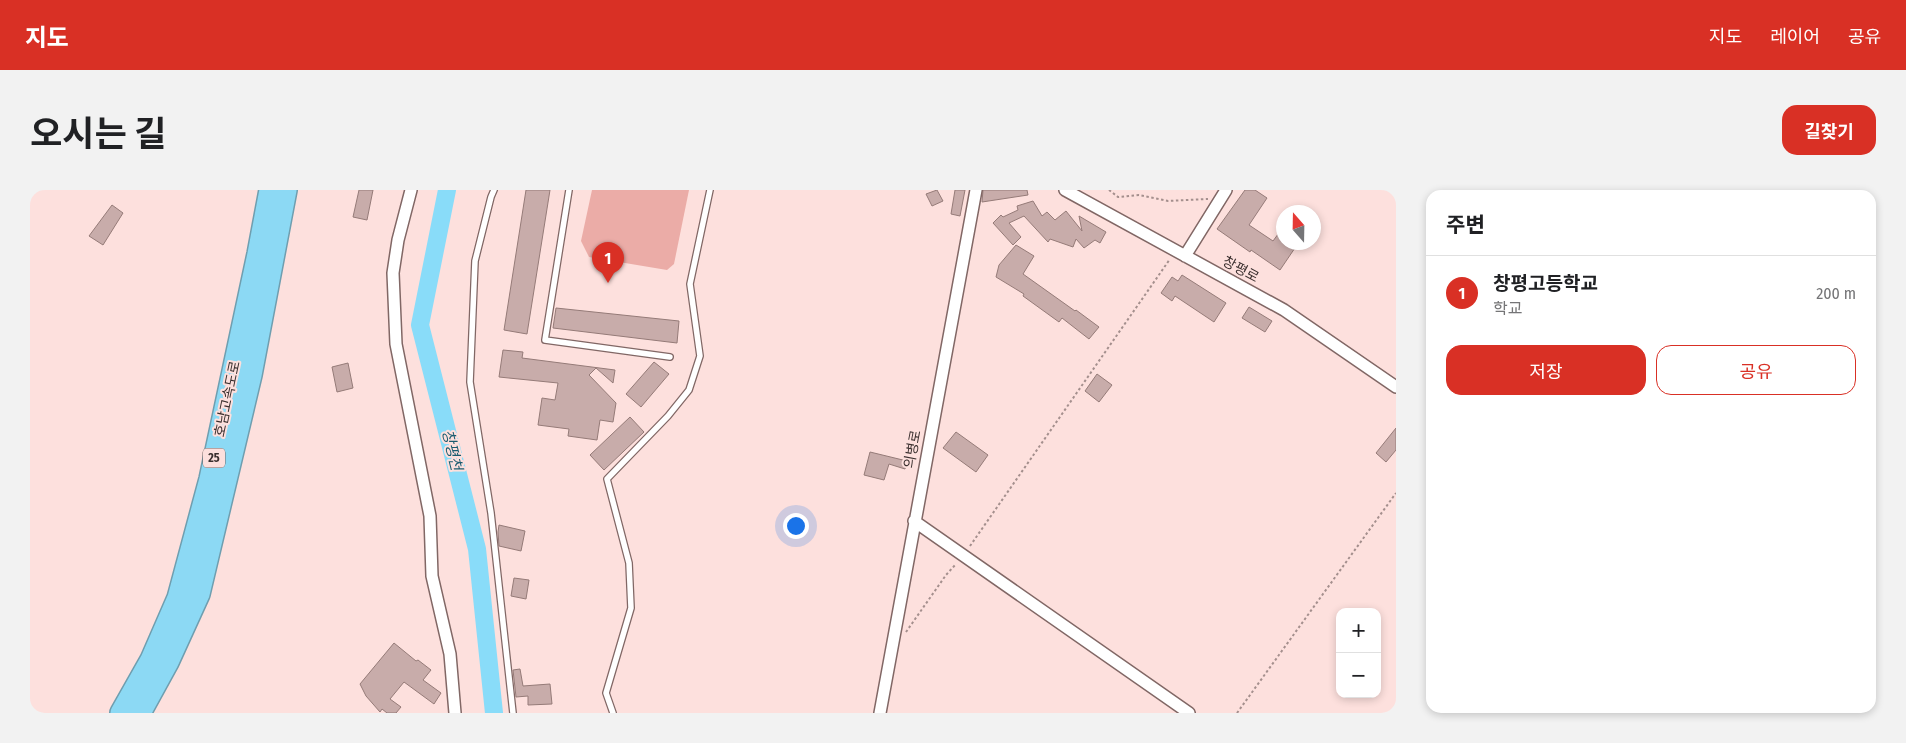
<!DOCTYPE html>
<html lang="ko">
<head>
<meta charset="utf-8">
<style>
	:root { --surface:#fff; --page:#f2f2f2; --text:#202124; --muted:#757577; --line:#e0e0e0; --accent:#d93025 }
	body { margin:0; font-family:"Fira Sans Condensed","Noto Sans KR",sans-serif; background:var(--page); color:var(--text) }
	.controls { position:absolute; right:15px; bottom:15px; display:grid; overflow:hidden; border-radius:10px; box-shadow:0 2px 8px #0003 }
	.controls button { width:45px; height:45px; display:grid; place-items:center; padding:0; border:0; border-bottom:1px solid var(--line); background:var(--surface); color:var(--text); font:25px sans-serif }
	.compass { position:absolute; left:1246px; top:15px; width:45px; height:45px; border-radius:50%; background:var(--surface); box-shadow:0 2px 8px #0003; rotate:340deg }
	.you { position:absolute; left:765px; top:335px; width:18px; height:18px; margin:-12px; border:4px solid #fff; border-radius:50%; background:#1a73e8; box-shadow:0 0 0 8px #1a73e833 }
	.badge { display:grid; place-items:center; width:32px; height:32px; border-radius:50%; background:var(--accent); color:#fff; font-size:16px; font-weight:700 }
	.pin { position:absolute; translate:-50% -41px; filter:drop-shadow(0 1px 2px #0008) }
	.pin::after { content:''; position:absolute; top:26px; width:18px; height:15px; background:inherit; clip-path:polygon(0 0,100% 0,50% 100%) }
	.list { margin:0; padding:0; list-style:none }
	h2 { display:flex; justify-content:space-between; align-items:center; height:65px; margin:0; padding:0 20px; font-size:21px }
	h2 small { font-size:16px; font-weight:400; color:var(--muted) }
	.list li { display:grid; grid-template-columns:32px 1fr auto; gap:15px; align-items:center; box-sizing:border-box; height:75px; padding:0 20px; border-top:1px solid var(--line) }
	.list b { display:block; font-size:19px; white-space:nowrap }
	.list p { margin:0; font-size:16px; white-space:nowrap; color:var(--muted) }
	.list em { font-size:16px; font-style:normal; color:var(--muted) }
	.actions { display:flex; gap:10px; padding:15px 20px }
	.actions a { flex:1; padding:11px 0; border:1px solid var(--accent); border-radius:15px; text-align:center; font-size:18px; color:var(--accent) }
	.actions .main { background:var(--accent); color:#fff }
	.map { position:relative; flex:none; width:1366px; height:523px; overflow:hidden; border-radius:15px }
	header { display:flex; align-items:center; gap:30px; box-sizing:border-box; height:70px; padding:0 25px; background:var(--accent); color:#fff }
	header strong { font-size:24px }
	nav { display:flex; gap:28px; margin-inline-start:auto; font-size:18px }
	.intro { display:flex; align-items:center; justify-content:space-between; box-sizing:border-box; height:120px; padding:0 30px }
	h1 { margin:0; font-size:35px }
	.button { padding:12px 22px; border-radius:15px; background:var(--accent); color:#fff; font-size:18px; font-weight:700 }
	main { display:flex; gap:30px; padding:0 30px }
	aside { flex:1; background:var(--surface); border-radius:15px; box-shadow:0 2px 8px #0003 }
	.map>svg:first-child { display:block }
	.green { fill:#ebaca7 }
	.lines { fill:none; stroke-linecap:round; stroke-linejoin:round }
	.river { stroke:#89dcf9; stroke-width:18 }
	.building { fill:#c8acaa; stroke:#957b78 }
	.lane-casing { stroke:#816765; stroke-width:8 }
	.street-casing { stroke:#816765; stroke-width:14 }
	.highway-casing { stroke:#6f9eaf; stroke-width:24 }
	.path { stroke:#a48f8d; stroke-width:2; stroke-dasharray:2.5 2.5; stroke-linecap:butt }
	.lane { stroke:#fff; stroke-width:5.5 }
	.street { stroke:#fff; stroke-width:11 }
	.highway { stroke:#8cd9f4; stroke-width:21 }
	.labels { text-anchor:middle; stroke-width:4; stroke-linejoin:round; paint-order:stroke }
	.shield { fill:#fde0dd; stroke:#746462; stroke-width:1 }
	.shield-label { font-size:12px; font-weight:bold; fill:#3a2f2e }
	.street-label { font-size:14px; fill:#3a2f2e; stroke:#fde0dd }
	.water-label { font-size:15px; font-style:italic; fill:#195c70; stroke:#fde0dd }
</style>
</head>
<body>
<header>
<strong>지도</strong>
<nav><a>지도</a><a>레이어</a><a>공유</a></nav>
</header>
<div class="intro"><h1>오시는 길</h1><a class="button">길찾기</a></div>
<main>
<div class="map">
<svg width="1366" height="523" viewBox="0 0 1366 523">
	<rect width="100%" height="100%" fill="#fde0dd"/>
	<path class="green" d="M562 0H659L644 74 637 80 559 67 551 51Z"/>
	<g class="lines">
		<path class="river" d="M417 0 390 135 447 359 464 523"/>
	</g>
	<path class="building" d="M329 0H343L337 30 323 27Z
		M496 0H520L497 144 474 140Z
		M907 0 913 11 902 16 896 4Z
		M925 0H935L930 26 921 24Z
		M953 0H997L998 5 952 12Z
		M1215 0H1225L1237 8 1219 35 1243 51 1254 36V52H1269L1250 80 1221 60 1220 62 1187 39Z
		M1003 11 1012 26 1017 22 1025 30 1036 21 1052 41 1049 26 1076 42 1070 53 1065 50 1054 58 1046 49 1043 57 1020 49 1018 52 994 26 979 33 991 47 983 55 963 33 971 25 973 27 988 20 987 16Z
		M82 15 93 23 73 55 59 46Z
		M986 55 1004 66 993 84 1045 121 1046 120 1069 137 1059 149 1032 128 1029 132 993 106 994 104 966 87 969 75Z
		M1152 85 1196 113 1184 132 1145 106 1142 111 1131 103 1142 87 1148 91Z
		M1219 117 1242 131 1235 142 1212 128Z
		M526 118 649 131 647 153 523 138Z
		M473 160 493 162 492 168 585 180 583 193 566 178 559 185 586 213 583 232 570 230 567 250 538 246 539 239 508 235 512 208 525 210 528 193 469 187Z
		M624 172 639 184 611 217 596 204Z
		M318 173 323 198 307 202 302 177Z
		M1067 184 1082 195 1069 212 1055 201Z
		M600 227 614 242 574 280 560 265Z
		M1366 238V260L1356 272 1346 263Z
		M926 242 958 265 946 282 913 258Z
		M840 262 877 271 875 279 859 274 854 290 834 285Z
		M469 335 495 341 491 361 469 356 468 342Z
		M484 388 499 390 496 409 481 406Z
		M364 453 386 471 388 470 401 480 393 490 411 503 404 514 374 492 360 509 371 517 366 523H357L352 519 350 522 336 506 330 494Z
		M490 479 493 496 520 494 522 514 498 515V506L486 507 483 480Z"/>
	<g class="lines">
		<g class="lane-casing">
			<path id="lane" d="M464 0 461 7 445 71 440 192 461 323 483 523
				M539 0 515 150 640 167
				M583 523 576 503 601 418 599 373 577 289 638 226 659 200 670 166 660 94 680 0"/>
		</g>
		<g class="street-casing">
			<path id="street" d="M381 0 368 50 363 83 366 154 400 326 402 386 420 464 425 523
				M1035 0 1254 120 1366 197
				M1155 66 1196 0
				M884 331 1159 523
				M850 523 946 0"/>
		</g>
		<g class="highway-casing">
			<path id="highway" d="M91 523 121 470 148 408 180 289 228 64 240 0
				M110 523 138 472 169 404 221 185 256 0"/>
		</g>
		<path class="path" d="M1079 0 1088 7 1109 5 1138 11 1178 9
			M940 356 1140 69
			M876 442 916 385 926 374
			M1207 523 1366 303"/>
		<use href="#lane" class="lane"/>
		<use href="#street" class="street"/>
		<use href="#highway" class="highway"/>
	</g>
	<g class="labels">
		<rect class="shield" x="173" y="258.5" width="22" height="19" rx="4"/>
		<g class="shield-label">
			<text x="184" y="272">25</text>
		</g>
		<g class="street-label">
			<text transform="translate(1211 79) rotate(28)" y="5">창평로</text>
			<text transform="translate(197 209) rotate(-78)" y="5">호남고속도로</text>
			<text transform="translate(882 259) rotate(-79)" y="5">의병로</text>
		</g>
		<g class="water-label">
			<text transform="translate(422 260) rotate(76)" y="5">창평천</text>
		</g>
	</g>
</svg>
<div class="controls">
<button>+</button>
<button>−</button>
</div>
<svg class="compass" viewBox="-18 -18 36 36"><path d="M0-13l5 13h-10z" fill="#e53935"/><path d="M0 13l5-13h-10z" fill="#757577"/></svg>
<div class="you"></div>
<div class="pin badge" style="left:578px;top:93px">1</div>
</div>
<aside>
<h2>주변<small></small></h2>
<ul class="list">
<li><span class="badge">1</span><div><b>창평고등학교</b><p>학교</p></div><em>200 m</em></li>
</ul>
<div class="actions"><a class="main">저장</a><a>공유</a></div>
</aside>
</main>
</body>
</html>
